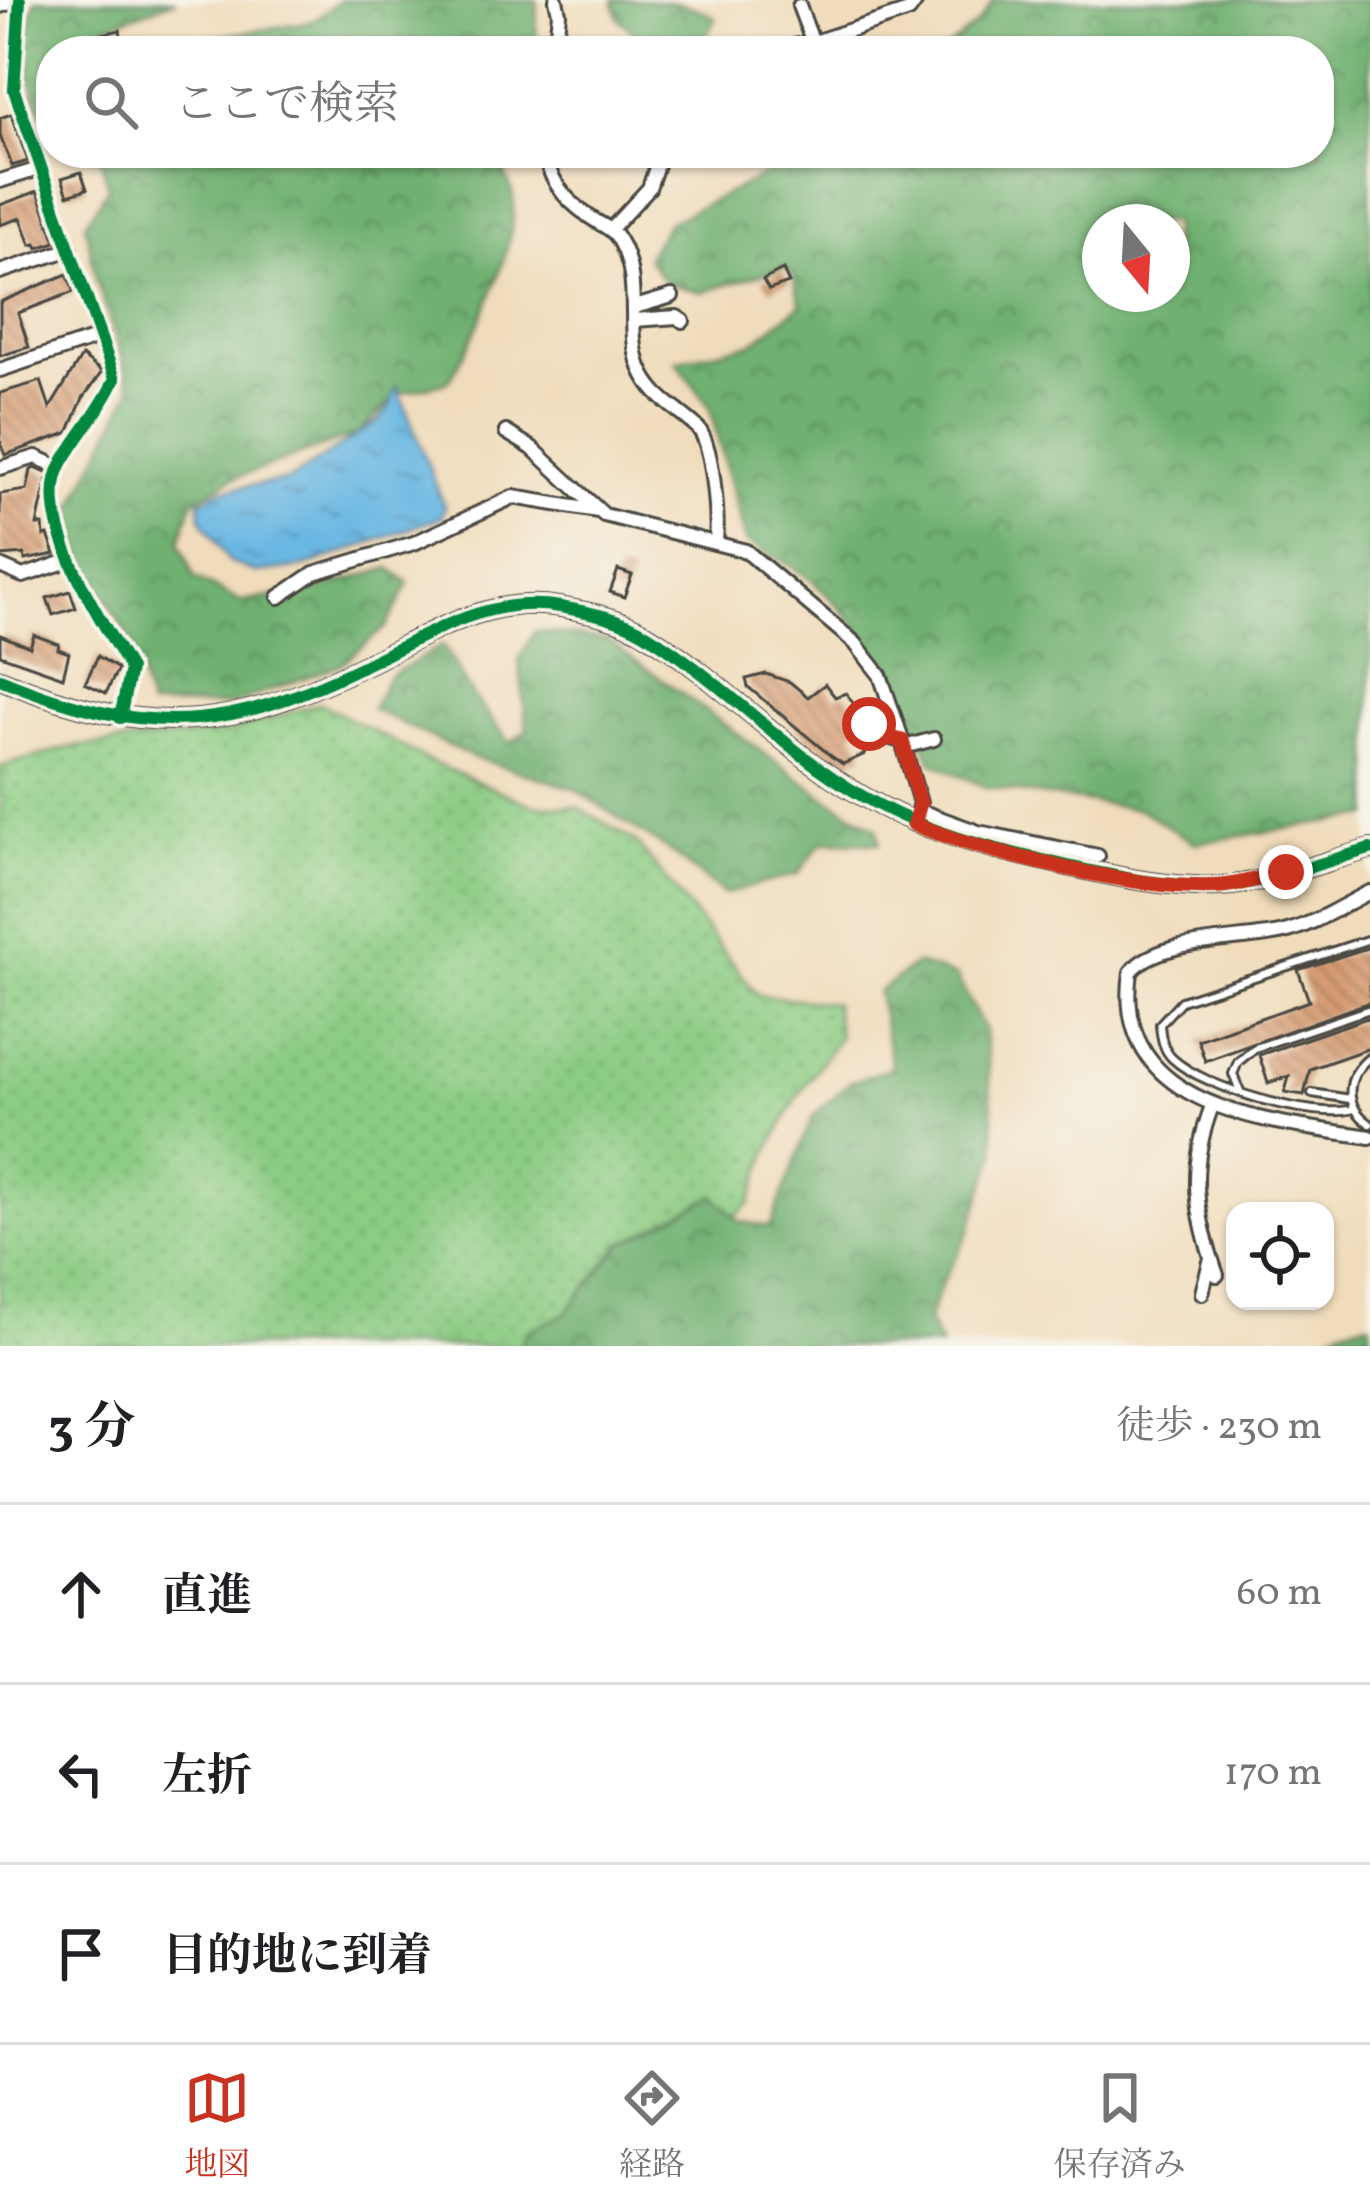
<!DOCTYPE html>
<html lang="ja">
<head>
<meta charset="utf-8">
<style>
	:root { --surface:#fff; --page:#f2f2f2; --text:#202124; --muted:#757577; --line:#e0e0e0; --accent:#c8321e }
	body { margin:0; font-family:Vollkorn,"Noto Serif JP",serif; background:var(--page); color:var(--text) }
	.controls { position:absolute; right:36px; bottom:36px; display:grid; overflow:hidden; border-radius:24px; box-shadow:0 3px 9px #0004 }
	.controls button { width:108px; height:108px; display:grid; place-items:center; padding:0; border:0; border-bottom:3px solid var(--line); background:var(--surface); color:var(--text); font:60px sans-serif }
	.compass { position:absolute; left:1082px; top:204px; width:108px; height:108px; border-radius:50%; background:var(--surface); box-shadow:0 3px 9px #0004; rotate:162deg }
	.stop { position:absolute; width:36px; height:36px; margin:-27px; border:9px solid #c8321e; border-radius:50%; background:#fff }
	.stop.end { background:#c8321e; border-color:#fff; box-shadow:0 3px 12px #0008 }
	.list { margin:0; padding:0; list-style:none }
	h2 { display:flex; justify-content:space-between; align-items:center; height:156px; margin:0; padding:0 48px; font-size:51px }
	h2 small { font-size:39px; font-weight:400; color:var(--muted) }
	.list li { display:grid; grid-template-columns:78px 1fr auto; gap:36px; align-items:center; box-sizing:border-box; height:180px; padding:0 48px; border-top:3px solid var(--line) }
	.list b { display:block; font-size:45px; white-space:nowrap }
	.list em { font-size:39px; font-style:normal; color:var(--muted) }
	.icon { flex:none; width:66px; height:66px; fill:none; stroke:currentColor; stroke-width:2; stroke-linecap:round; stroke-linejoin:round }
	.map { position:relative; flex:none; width:1370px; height:1346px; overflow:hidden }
	.search { position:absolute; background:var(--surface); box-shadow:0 3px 9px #0004; left:36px; right:36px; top:36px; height:132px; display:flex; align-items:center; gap:30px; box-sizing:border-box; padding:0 42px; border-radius:48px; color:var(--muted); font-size:45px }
	.sheet { height:696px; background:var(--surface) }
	nav { display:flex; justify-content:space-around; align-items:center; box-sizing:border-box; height:168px; border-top:3px solid var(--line); background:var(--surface); font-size:33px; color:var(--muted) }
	nav a { display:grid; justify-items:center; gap:6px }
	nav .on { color:var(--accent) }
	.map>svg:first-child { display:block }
	.grass { fill:url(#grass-dots); stroke:#5b7c57; stroke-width:3 }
	.forest { fill:url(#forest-crowns); stroke:#4e6e4e; stroke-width:3; fill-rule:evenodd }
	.water { fill:url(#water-ripples); stroke:#4a7187; stroke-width:3 }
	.building { fill:url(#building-back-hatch) }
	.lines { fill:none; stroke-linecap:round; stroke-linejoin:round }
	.lane-casing { stroke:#494641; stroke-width:12 }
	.street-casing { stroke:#494641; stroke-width:18 }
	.secondary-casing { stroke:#494641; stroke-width:22 }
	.lane { stroke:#fff; stroke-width:6 }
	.street { stroke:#fff; stroke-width:12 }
	.secondary { stroke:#fff; stroke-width:16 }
	.cycleway-casing { stroke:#f7f3e8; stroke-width:20 }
	.cycleway { stroke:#00873e; stroke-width:12 }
	.route { stroke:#c8321e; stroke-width:15 }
</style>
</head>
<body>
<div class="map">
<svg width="1370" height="1346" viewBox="0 0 1370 1346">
	<defs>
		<pattern id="grass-dots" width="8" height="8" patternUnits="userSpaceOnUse" patternTransform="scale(3)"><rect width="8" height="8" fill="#8bcc83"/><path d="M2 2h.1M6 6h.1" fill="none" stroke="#78af71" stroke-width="1.8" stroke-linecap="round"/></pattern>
		<pattern id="forest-crowns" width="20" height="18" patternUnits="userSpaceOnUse" patternTransform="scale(3)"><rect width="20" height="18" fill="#70b071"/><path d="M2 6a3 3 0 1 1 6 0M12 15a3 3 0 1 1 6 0" fill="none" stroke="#5c8f5d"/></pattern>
		<pattern id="water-ripples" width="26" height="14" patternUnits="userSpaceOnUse" patternTransform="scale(3)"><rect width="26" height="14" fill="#69b7e3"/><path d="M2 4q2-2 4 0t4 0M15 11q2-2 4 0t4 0" fill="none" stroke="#5795b8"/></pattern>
		<pattern id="building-back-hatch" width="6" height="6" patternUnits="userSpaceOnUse" patternTransform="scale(3)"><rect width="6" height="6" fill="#d59b72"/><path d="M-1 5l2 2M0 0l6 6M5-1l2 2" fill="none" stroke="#ad7f5e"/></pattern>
	</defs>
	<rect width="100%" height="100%" fill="#f7f3e8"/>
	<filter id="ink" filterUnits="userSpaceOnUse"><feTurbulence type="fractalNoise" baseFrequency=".00833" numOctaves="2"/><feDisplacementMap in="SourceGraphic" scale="24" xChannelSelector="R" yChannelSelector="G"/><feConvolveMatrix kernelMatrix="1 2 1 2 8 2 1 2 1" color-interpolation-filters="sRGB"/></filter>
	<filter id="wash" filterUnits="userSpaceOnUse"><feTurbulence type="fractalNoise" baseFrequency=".004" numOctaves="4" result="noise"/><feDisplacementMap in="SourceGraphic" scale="48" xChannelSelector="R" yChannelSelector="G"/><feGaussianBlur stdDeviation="2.7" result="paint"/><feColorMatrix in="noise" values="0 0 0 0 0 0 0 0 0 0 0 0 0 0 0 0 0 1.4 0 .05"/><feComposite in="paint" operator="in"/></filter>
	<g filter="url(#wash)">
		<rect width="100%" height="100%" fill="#f0dcbb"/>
		<path class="grass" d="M320 703 435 764 532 805 578 807 636 842 758 995 834 1003 839 1037 796 1099 768 1152 750 1203 721 1230 547 1346H0V767L70 747 225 733Z"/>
		<path class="forest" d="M36 0H176L86 33 74 51H51V129C28 98 20 36 36 0Z
			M341 0H537L536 51H192L207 39 313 21Z
			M613 0C644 0 698 0 716 20L696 51H656L619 19Z
			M994 0H1370V816L1195 843 1139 809 985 787 932 762C903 693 871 631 812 581 794 565 767 554 746 542L709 406 676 361 752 343 801 305 792 273 785 267 702 292 665 283 647 257 667 223 759 178 794 153H1319V51H945L978 23ZM1100 222H1172V294H1100Z
			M87 153H495C500 166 511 183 513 197 519 242 473 344 448 382L398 394 358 434 229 480 193 502 180 541 194 577 241 602 317 589 390 568 409 583 386 627 340 665 230 705 149 707 133 645 70 537 73 507 132 389 96 279 85 224 108 188 101 159Z
			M535 631 607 640 828 799 877 828 880 843 822 842 798 874 724 894 665 848 573 788 475 758 372 709 388 677 443 645 472 695 510 743 527 730 519 660Z
			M916 964 956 976 985 1030 996 1152 969 1232 941 1285 928 1321 941 1346H522L526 1332 565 1314 620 1245 714 1196 739 1221 770 1227 813 1116 850 1082 892 1068 878 992Z
			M1370 1322V1346H1312L1340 1328Z"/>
		<path class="water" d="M397 386 445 508 441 517 304 567 256 573 229 561 201 518 200 502 221 490 289 480 377 422 389 408Z"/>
		<g id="blocks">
			<path class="building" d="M120 30 123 45 92 51 89 37Z
				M11 114 28 161 12 166 0 136V118Z
				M81 172 87 189 68 195 62 178Z
				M38 191 56 242 38 248 36 244 31 245 21 218 0 225V205Z
				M783 270 789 283 769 290 763 280Z
				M67 274 74 292 18 313 29 347 0 356V302Z
				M82 356 102 372 83 398 68 433 5 455 0 440V393L41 381 50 408Z
				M35 468 48 474 37 525H43L44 536 48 535 55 554 25 560 24 554 0 556V494L27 490 31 470Z
				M618 570 632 575 624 597 610 592Z
				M70 591 76 608 53 615 47 598Z
				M0 635 30 647 34 635 59 644 58 649 69 653 63 677 0 655Z
				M98 656 118 669 106 693 85 683Z
				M766 674 790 682 808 697 825 684 835 697 846 693 862 716 854 731 865 754 843 764 831 756 748 687 746 679Z
				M1370 947V1002L1205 1061 1198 1040 1309 1001 1298 970Z
				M1370 1017V1048L1310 1069 1304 1095 1285 1092 1289 1076 1268 1083 1259 1055Z"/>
		</g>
	</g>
	<g filter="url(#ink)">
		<use href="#blocks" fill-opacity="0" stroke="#494641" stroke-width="3"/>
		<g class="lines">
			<g class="lane-casing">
				<path id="lane" d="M1370 1057C1345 1077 1343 1105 1370 1124
					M1240 1091 1233 1074 1238 1062 1255 1048 1370 1009
					M1312 1093 1350 1099
					M1354 1109C1314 1120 1204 1088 1173 1059 1163 1050 1161 1037 1160 1024L1181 1001 1370 939"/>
			</g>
			<g class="street-casing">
				<path id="street" d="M20 0 14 90 115 379C101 411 77 435 61 465 33 521 102 620 130 669L120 718
					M0 6 18 0
					M799 6 816 51
					M555 51 559 13 556 0
					M770 51 817 41 909 11 917 0
					M544 153C552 187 570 205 599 223 608 228 614 231 619 240 643 280 625 327 640 367 652 397 674 406 696 426 714 441 718 519 716 542
					M0 181 42 168
					M611 229 649 188 661 153
					M0 272 71 249
					M635 307 672 296
					M635 320 677 317 683 321
					M0 370 102 336
					M506 432 532 448 604 515 746 551 855 643 880 675 898 727 920 803 914 824
					M0 468 36 457 60 468
					M0 566 23 576 71 560
					M279 597 314 573 414 543 513 497 598 511
					M869 724 877 734 902 741
					M904 747 934 739
					M920 811 978 832 1098 856
					M1370 892C1343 905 1313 925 1284 932 1243 942 1156 938 1131 972 1111 1111 1272 1122 1370 1137
					M1212 1106C1188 1169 1195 1213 1217 1275
					M1202 1293 1211 1258"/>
			</g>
			<g class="secondary-casing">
				<path id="secondary" d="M0 679C157 744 241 729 389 653 443 626 497 596 560 607 588 612 621 618 646 634 702 668 751 716 803 756 890 824 963 842 1068 866 1118 877 1169 888 1220 886 1270 883 1322 862 1370 849"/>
			</g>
			<use href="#lane" class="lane"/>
			<use href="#street" class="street"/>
			<use href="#secondary" class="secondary"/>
			<g class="cycleway-casing">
				<path id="cycleway" d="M20 0 14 90 115 379C101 411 77 435 61 465 33 521 102 620 130 669L120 718
					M0 679C157 744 241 729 389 653 443 626 497 596 560 607 588 612 621 618 646 634 702 668 751 716 803 756 890 824 963 842 1068 866 1118 877 1169 888 1220 886 1270 883 1322 862 1370 849"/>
			</g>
			<use href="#cycleway" class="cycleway"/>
		</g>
	</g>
	<g class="lines" filter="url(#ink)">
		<path class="route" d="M869 724 877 734 902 741 920 803 914 824C989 854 1143 892 1222 886 1243 884 1265 877 1286 872"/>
	</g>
</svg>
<div class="controls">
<button><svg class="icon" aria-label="locate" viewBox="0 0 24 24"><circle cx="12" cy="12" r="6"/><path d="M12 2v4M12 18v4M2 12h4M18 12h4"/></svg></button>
</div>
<svg class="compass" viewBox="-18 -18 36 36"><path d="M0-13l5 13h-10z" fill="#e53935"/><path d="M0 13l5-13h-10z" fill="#757577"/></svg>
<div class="stop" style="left:869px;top:724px"></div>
<div class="stop end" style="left:1286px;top:872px"></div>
<div class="search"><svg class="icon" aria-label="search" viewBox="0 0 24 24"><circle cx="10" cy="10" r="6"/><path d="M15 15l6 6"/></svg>ここで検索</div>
</div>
<section class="sheet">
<h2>3 分<small>徒歩 · 230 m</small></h2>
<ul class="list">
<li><svg class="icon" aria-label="ahead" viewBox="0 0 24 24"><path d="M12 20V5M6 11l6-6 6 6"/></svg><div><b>直進</b></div><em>60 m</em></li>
<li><svg class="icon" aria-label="left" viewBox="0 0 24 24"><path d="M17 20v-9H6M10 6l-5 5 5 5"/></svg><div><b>左折</b></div><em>170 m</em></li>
<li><svg class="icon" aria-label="arrive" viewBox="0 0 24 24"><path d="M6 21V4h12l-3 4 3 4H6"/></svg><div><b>目的地に到着</b></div></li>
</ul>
</section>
<nav>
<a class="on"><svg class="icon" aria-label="map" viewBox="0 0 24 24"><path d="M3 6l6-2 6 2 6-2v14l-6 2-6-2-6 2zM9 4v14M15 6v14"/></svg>地図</a>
<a><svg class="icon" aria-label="directions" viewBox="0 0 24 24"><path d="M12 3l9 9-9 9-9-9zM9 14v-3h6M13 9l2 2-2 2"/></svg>経路</a>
<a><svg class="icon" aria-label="saved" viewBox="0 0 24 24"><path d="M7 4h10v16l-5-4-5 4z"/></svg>保存済み</a>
</nav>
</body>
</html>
